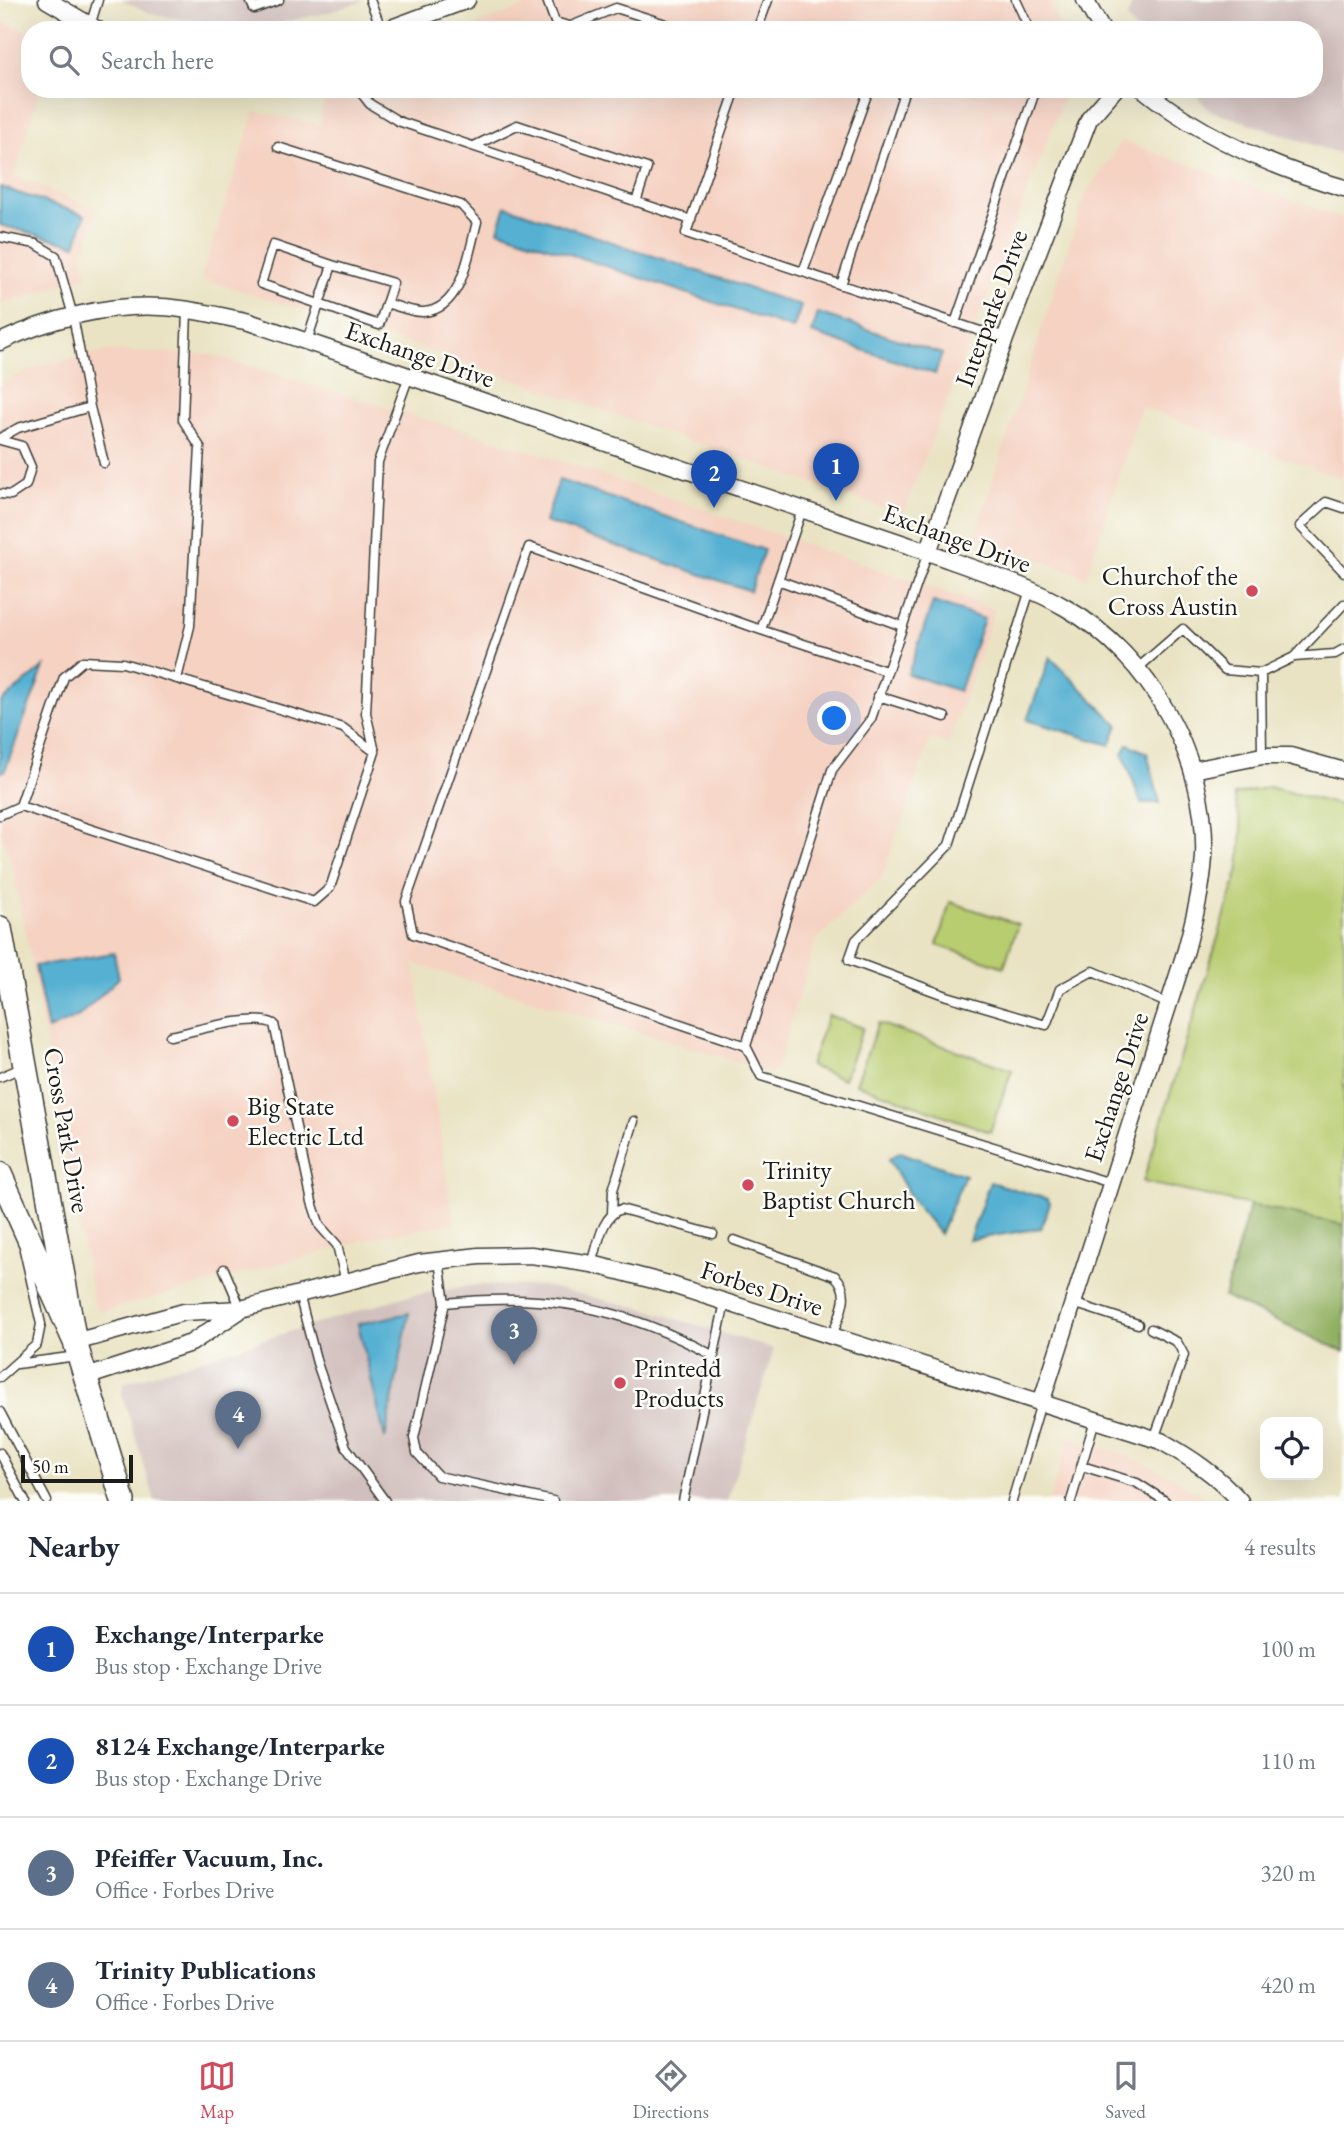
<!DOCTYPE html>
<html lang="en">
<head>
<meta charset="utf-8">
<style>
	:root { --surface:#fff; --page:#f2f2f3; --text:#1f2937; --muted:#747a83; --line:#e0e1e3; --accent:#d1495b }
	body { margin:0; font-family:"EB Garamond",serif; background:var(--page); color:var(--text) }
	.controls { position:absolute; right:21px; bottom:21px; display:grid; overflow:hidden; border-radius:14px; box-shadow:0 7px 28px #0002 }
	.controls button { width:63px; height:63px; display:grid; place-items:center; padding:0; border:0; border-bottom:2px solid var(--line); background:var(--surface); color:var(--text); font:35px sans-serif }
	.scale { position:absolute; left:21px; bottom:18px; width:112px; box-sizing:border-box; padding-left:7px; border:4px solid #1c1c1c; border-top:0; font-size:19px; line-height:24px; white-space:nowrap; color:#1c1c1c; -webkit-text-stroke:5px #fdfcf7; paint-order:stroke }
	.you { position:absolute; left:835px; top:719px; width:24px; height:24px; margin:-18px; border:5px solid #fff; border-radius:50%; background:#1a73e8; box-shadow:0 0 0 10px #1a73e833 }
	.badge { display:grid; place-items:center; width:46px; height:46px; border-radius:50%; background:var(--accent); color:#fff; font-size:23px; font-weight:700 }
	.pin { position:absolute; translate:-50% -58px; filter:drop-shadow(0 2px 4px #0008) }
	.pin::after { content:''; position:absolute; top:37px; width:24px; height:21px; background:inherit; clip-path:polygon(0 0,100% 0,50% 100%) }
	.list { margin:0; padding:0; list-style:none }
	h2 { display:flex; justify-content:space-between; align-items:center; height:91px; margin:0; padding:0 28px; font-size:30px }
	h2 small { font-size:23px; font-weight:400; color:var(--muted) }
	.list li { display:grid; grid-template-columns:46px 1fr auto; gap:21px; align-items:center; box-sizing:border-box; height:112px; padding:0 28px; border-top:2px solid var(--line) }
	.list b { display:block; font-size:26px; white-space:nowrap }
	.list p { margin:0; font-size:23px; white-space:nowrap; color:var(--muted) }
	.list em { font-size:23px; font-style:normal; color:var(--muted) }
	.icon { flex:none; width:38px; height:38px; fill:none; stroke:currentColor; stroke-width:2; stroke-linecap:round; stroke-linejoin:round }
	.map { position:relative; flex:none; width:1344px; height:1501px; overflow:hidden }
	.search { position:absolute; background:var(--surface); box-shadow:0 7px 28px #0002; left:21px; right:21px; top:21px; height:77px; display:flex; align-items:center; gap:18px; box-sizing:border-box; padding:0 24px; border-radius:28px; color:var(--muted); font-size:26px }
	.sheet { height:539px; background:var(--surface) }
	nav { display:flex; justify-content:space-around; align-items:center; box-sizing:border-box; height:98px; border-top:2px solid var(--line); background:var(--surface); font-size:19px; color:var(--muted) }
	nav a { display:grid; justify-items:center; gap:4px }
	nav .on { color:var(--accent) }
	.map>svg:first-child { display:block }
	.built { fill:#f5d2c2 }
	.industrial { fill:#d1bfbd }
	.green { fill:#b8cc70; stroke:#6a7446; stroke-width:2 }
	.forest { fill:#92b062; stroke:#57663f; stroke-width:2 }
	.water { fill:#54b0d2; stroke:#386677; stroke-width:2 }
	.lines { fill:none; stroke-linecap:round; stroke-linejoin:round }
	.lane-casing { stroke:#3b3a35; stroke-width:11 }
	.street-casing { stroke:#3b3a35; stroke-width:19 }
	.secondary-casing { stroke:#3b3a35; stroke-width:26 }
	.lane { stroke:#fff; stroke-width:8 }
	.street { stroke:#fff; stroke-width:16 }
	.secondary { stroke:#fff; stroke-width:23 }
	.poi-dot { fill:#d1495b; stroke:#fdfcf7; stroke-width:2.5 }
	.labels { text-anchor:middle; stroke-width:5; stroke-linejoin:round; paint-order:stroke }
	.street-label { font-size:26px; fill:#1c1c1c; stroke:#fdfcf7 }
	.poi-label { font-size:26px; fill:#1c1c1c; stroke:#fdfcf7; text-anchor:start }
</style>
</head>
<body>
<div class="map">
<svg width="1344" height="1501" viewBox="0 0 1344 1501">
	<rect width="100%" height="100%" fill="#fdfcf7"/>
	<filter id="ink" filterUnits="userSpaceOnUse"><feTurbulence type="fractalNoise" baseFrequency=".0143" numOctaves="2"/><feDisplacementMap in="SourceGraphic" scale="14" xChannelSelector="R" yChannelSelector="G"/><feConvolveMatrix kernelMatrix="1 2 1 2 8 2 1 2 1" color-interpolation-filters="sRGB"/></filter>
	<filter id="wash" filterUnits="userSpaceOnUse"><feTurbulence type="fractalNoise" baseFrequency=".00686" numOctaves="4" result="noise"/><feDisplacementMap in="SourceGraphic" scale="28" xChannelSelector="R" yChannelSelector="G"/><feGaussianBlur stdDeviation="1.57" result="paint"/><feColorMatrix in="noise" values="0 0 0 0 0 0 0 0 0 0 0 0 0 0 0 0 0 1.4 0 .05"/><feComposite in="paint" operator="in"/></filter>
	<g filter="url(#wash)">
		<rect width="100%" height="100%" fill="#e9e3c3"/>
		<path class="built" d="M543 0H1048L1061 30H462Z
			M0 21 30 33V89H40L14 176 96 209 83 256 87 277 0 305Z
			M326 89H1067L903 515 447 356 201 278 255 111 319 125Z
			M1122 141 1344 219V479L1141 407 1086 577 975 536 1085 195Z
			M106 351 208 354 535 452 995 609 948 744 930 739 882 877 816 940 775 1073 414 964 454 1223 385 1235 100 1312 94 1305 28 945 11 862 0 831V384L35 367Z
			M1070 1437 1135 1459 1173 1477 1208 1501H1049Z"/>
		<path class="industrial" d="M121 0H365L330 12 253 29 154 15Z
			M1133 0H1344V155L1209 110 1190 89H1314V30H1136L1127 19Z
			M477 1285 543 1286 645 1309 774 1349 727 1501H155L122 1394 124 1383 403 1297Z"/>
		<path class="green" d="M1269 787 1344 806V1225L1143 1182 1239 869 1242 830 1234 795Z
			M950 902 1018 924 1004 967 937 945Z
			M828 1015 863 1028 844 1079 810 1066Z
			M878 1023 1012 1070 990 1132 856 1084Z"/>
		<path class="forest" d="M1250 1205 1344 1225V1352L1224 1297Z"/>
		<path class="water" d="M0 187 85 215 76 245 0 225Z
			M506 206 801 306 793 329 498 230Z
			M818 313 942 354 935 374 812 333Z
			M559 480 764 550 750 591 545 522Z
			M933 602 984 619 959 691 908 674Z
			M1050 657 1118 725 1110 745 1027 720Z
			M44 667 5 770 0 773V703Z
			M1128 744 1147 753 1160 803H1141L1123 754Z
			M114 953 119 978 79 1016 48 1030 35 966Z
			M900 1152 965 1175 940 1234 913 1201 889 1159Z
			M990 1182 1048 1199 1050 1203 1041 1228 969 1240Z
			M409 1313 385 1438 358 1324Z"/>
	</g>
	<g filter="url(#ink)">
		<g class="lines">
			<g class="lane-casing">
				<path id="lane" d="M250 0 254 9 279 0
					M370 0 382 30
					M547 0 555 22 582 30
					M1016 0 1030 30
					M90 26 98 0
					M571 26 616 8 684 30
					M757 30 768 0
					M358 89 370 104 398 121 691 220
					M736 89 686 233 980 331 1006 336
					M474 146 517 125 647 168 636 202
					M278 147 461 205 477 222C469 251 463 309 424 312 413 313 397 306 386 303
					M0 237 36 244 56 256 73 316 90 407 18 428 0 438
					M803 272 869 89
					M841 285 905 89
					M955 323 1036 89
					M307 341 332 265 393 283 379 325 261 284 273 245 332 265
					M90 407 104 463
					M0 440 22 446 31 467 26 485 11 495 0 494
					M1344 508 1326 502 1300 526 1344 572
					M802 510 761 630 529 547 406 901 413 934 746 1046 832 770 871 719 928 552
					M778 580 902 626
					M1030 590 949 845 856 940 849 960 947 996 1046 1025 1060 989 1093 971 1169 1004
					M761 630 886 671
					M1294 657 1335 654 1344 649
					M1138 668 1183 629 1225 670 1261 673
					M177 679 190 626 200 447 183 420 187 311
					M878 696 945 717
					M1262 756 1261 673 1294 657 1344 604
					M20 806 64 677 83 661 123 663 343 728 375 752
					M0 815 20 806 314 902 330 888 375 752 366 713 378 462 409 376
					M170 1036C195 1031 254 1013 274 1024L312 1202 320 1226 337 1245 346 1282
					M746 1046 761 1076 1111 1183
					M0 1077 24 1067
					M612 1213 613 1190 634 1121
					M734 1240 835 1276C853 1293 839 1316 832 1336
					M439 1261 445 1303 414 1438 417 1453 438 1476 553 1501
					M592 1264C598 1246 601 1216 621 1209L713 1234
					M224 1269 241 1309
					M299 1294 317 1363 346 1447 385 1501
					M445 1303C546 1292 624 1307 714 1356
					M1073 1303 1138 1324
					M1151 1329 1177 1342 1184 1355 1154 1439
					M17 1364 77 1356
					M0 1377 37 1344 41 1324 24 1250
					M0 1412 47 1501
					M0 1453 25 1501
					M1082 1466 1137 1483 1165 1501
					M683 1501 725 1302
					M1012 1501 1041 1403
					M1071 1501 1095 1420"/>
			</g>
			<g class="street-casing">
				<path id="street" d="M47 0 98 30
					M1085 0 1102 30
					M386 30 467 0
					M1143 89C1202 137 1271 167 1344 188
					M0 342C48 319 107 304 161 307 189 308 219 316 246 321L928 552C974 570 1024 583 1066 608 1150 656 1208 759 1204 857 1202 889 1194 919 1186 950L1041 1403
					M928 552 1006 336 1089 119 1115 89
					M1193 770 1262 756H1290L1344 771
					M75 1342 184 1312 241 1309 419 1263 479 1256 531 1255 592 1264 672 1285 1161 1441C1191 1458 1217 1475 1240 1501
					M86 1377 191 1343 239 1311"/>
			</g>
			<g class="secondary-casing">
				<path id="secondary" d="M0 928 75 1342
					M0 1174 75 1342 123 1501"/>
			</g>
			<use href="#lane" class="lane"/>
			<use href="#street" class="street"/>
			<use href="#secondary" class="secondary"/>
		</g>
	</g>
	<g class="poi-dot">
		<circle cx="1252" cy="591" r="7"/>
		<circle cx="233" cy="1121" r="7"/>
		<circle cx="748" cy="1185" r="7"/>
		<circle cx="620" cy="1383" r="7"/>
	</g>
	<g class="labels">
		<g class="street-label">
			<text transform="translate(991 308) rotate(-70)" y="9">Interparke Drive</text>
			<text transform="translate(420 354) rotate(19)" y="9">Exchange Drive</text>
			<text transform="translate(957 538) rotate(20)" y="9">Exchange Drive</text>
			<text transform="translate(1116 1087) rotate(-72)" y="9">Exchange Drive</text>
			<text transform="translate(67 1130) rotate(80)" y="9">Cross Park Drive</text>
			<text transform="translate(762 1288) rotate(18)" y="9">Forbes Drive</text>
		</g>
		<g class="poi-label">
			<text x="1238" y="585" text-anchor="end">Churchof the<tspan x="1238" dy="30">Cross Austin</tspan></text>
			<text x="247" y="1115">Big State<tspan x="247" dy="30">Electric Ltd</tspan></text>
			<text x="762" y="1179">Trinity<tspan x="762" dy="30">Baptist Church</tspan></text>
			<text x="634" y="1377">Printedd<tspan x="634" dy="30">Products</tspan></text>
		</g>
	</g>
</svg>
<div class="controls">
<button><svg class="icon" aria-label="locate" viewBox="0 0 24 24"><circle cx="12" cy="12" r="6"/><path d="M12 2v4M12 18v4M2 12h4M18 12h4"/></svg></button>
</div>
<div class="scale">50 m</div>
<div class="you"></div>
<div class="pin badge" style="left:836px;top:501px;background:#1a4fb4">1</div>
<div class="pin badge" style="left:714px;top:508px;background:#1a4fb4">2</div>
<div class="pin badge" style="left:514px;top:1365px;background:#5c6f8a">3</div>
<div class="pin badge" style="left:238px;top:1449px;background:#5c6f8a">4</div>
<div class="search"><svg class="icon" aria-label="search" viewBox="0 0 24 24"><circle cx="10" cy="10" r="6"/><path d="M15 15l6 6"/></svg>Search here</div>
</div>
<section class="sheet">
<h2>Nearby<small>4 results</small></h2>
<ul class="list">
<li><span class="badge" style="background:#1a4fb4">1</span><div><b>Exchange/Interparke</b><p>Bus stop · Exchange Drive</p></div><em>100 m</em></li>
<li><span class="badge" style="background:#1a4fb4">2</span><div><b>8124 Exchange/Interparke</b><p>Bus stop · Exchange Drive</p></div><em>110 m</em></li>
<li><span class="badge" style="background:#5c6f8a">3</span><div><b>Pfeiffer Vacuum, Inc.</b><p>Office · Forbes Drive</p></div><em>320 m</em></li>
<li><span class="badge" style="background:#5c6f8a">4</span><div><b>Trinity Publications</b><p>Office · Forbes Drive</p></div><em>420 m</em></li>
</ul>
</section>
<nav>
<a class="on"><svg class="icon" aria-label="map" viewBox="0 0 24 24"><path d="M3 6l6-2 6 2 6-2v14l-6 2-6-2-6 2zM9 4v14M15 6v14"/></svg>Map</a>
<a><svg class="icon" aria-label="directions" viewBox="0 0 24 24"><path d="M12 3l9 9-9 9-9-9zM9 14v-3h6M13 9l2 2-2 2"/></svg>Directions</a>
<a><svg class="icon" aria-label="saved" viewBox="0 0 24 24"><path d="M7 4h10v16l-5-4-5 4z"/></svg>Saved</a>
</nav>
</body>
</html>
